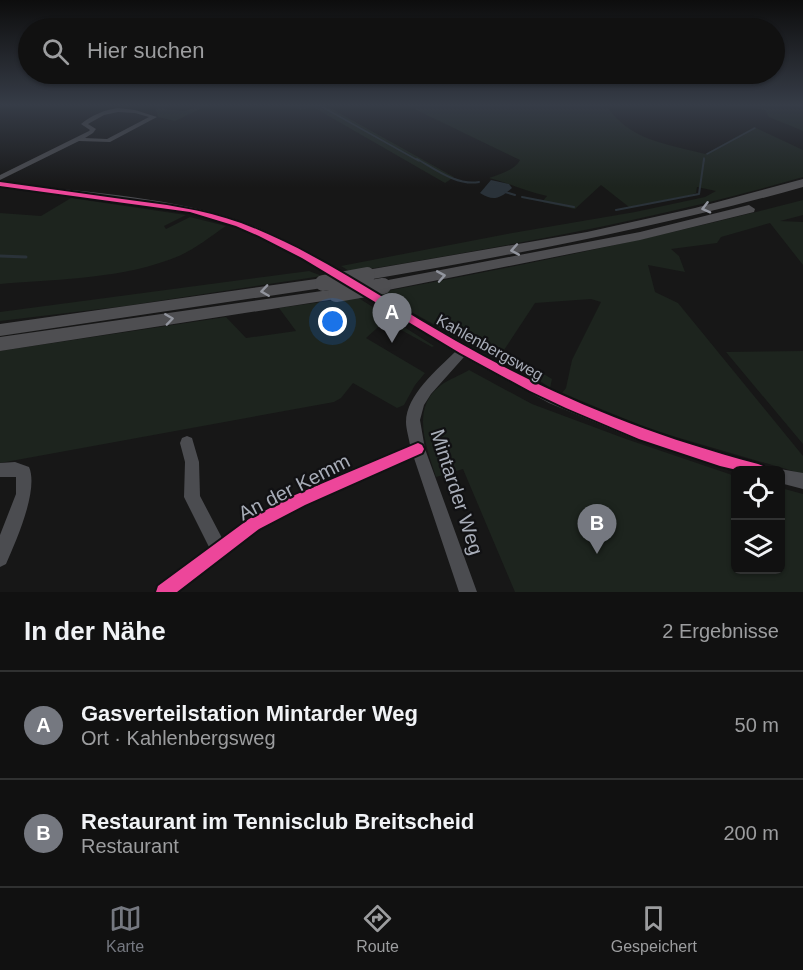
<!DOCTYPE html>
<html lang="de">
<head>
<meta charset="utf-8">
<style>
	:root { --surface:#111; --page:#1a1a1a; --text:#f1f3f6; --muted:#9c9d9f; --line:#303131; --accent:#757880 }
	body { margin:0; font-family:Helvetica,sans-serif; background:var(--page); color:var(--text) }
	.controls { position:absolute; right:18px; bottom:18px; display:grid; overflow:hidden; border-radius:9px; box-shadow:0 2px 4px #0004 }
	.controls button { width:54px; height:54px; display:grid; place-items:center; padding:0; border:0; border-bottom:2px solid var(--line); background:var(--surface); color:var(--text); font:30px sans-serif }
	.you { position:absolute; left:333px; top:322px; width:21px; height:21px; margin:-15px; border:4px solid #fff; border-radius:50%; background:#1a73e8; box-shadow:0 0 0 9px #1a73e833 }
	.badge { display:grid; place-items:center; width:39px; height:39px; border-radius:50%; background:var(--accent); color:#fff; font-size:20px; font-weight:700 }
	.pin { position:absolute; translate:-50% -50px; filter:drop-shadow(0 2px 3px #0008) }
	.pin::after { content:''; position:absolute; top:32px; width:21px; height:18px; background:inherit; clip-path:polygon(0 0,100% 0,50% 100%) }
	.list { margin:0; padding:0; list-style:none }
	h2 { display:flex; justify-content:space-between; align-items:center; height:78px; margin:0; padding:0 24px; font-size:26px }
	h2 small { font-size:20px; font-weight:400; color:var(--muted) }
	.list li { display:grid; grid-template-columns:39px 1fr auto; gap:18px; align-items:center; box-sizing:border-box; height:108px; padding:0 24px; border-top:2px solid var(--line) }
	.list b { display:block; font-size:22px; white-space:nowrap }
	.list p { margin:0; font-size:20px; white-space:nowrap; color:var(--muted) }
	.list em { font-size:20px; font-style:normal; color:var(--muted) }
	.icon { flex:none; width:33px; height:33px; fill:none; stroke:currentColor; stroke-width:2; stroke-linecap:round; stroke-linejoin:round }
	.map { position:relative; flex:none; width:803px; height:592px; overflow:hidden }
	.search { position:absolute; background:var(--surface); box-shadow:0 2px 4px #0004; left:18px; right:18px; top:18px; height:66px; display:flex; align-items:center; gap:15px; box-sizing:border-box; padding:0 21px; border-radius:33px; color:var(--muted); font-size:22px }
	.sheet { height:294px; background:var(--surface) }
	nav { display:flex; justify-content:space-around; align-items:center; box-sizing:border-box; height:84px; border-top:2px solid var(--line); background:var(--surface); font-size:16px; color:var(--muted) }
	nav a { display:grid; justify-items:center; gap:3px }
	nav .on { color:var(--accent) }
	.map>svg:first-child { display:block }
	.green { fill:#1d241e }
	.water { fill:#2a3239 }
	.lines { fill:none; stroke-linecap:round; stroke-linejoin:round }
	.stream-far2 { stroke:#2a3239; stroke-width:1.5 }
	.stream-far1 { stroke:#2a3239; stroke-width:2 }
	.stream { stroke:#2a3239; stroke-width:3 }
	.minor { fill:#4b4c50; fill-rule:evenodd }
	.highway { fill:#4e4e51; fill-rule:evenodd }
	.highway-bridge { stroke:#4e4e51; stroke-width:16 }
	.cycleway-casing { stroke:#111113; stroke-width:4 }
	.cycleway { fill:#ed469a; fill-rule:evenodd }
	.oneway { stroke:#92959e }
	.labels { text-anchor:middle; stroke-width:4.5; stroke-linejoin:round; paint-order:stroke }
	.street-label { font-size:16px; fill:#a8adb8; stroke:#111113 }
	.near-street-label { font-size:20px; fill:#a8adb8; stroke:#111113 }
</style>
</head>
<body>
<div class="map">
<svg width="803" height="592" viewBox="0 0 803 592">
	<rect width="100%" height="100%" fill="#171717"/>
	<path class="green" d="M154 104H166V109L185 111 201 104H211L175 121 158 117Z
		M281 104H323L454 177 445 183 313 107 301 110Z
		M404 104H605C630 141 664 143 705 154L754 127 803 150V177C655 220 503 247 351 272L341 266 507 234 635 212 705 197 716 191 697 187 696 193 691 195 629 207 601 185 575 209 542 202 547 196C527 192 509 183 489 178 500 174 515 170 520 160Z
		M715 104H803V131L769 117 765 110Z
		M71 198 186 215 164 226 166 229 190 217 226 226C211 236 195 249 179 256 124 279 59 279 0 284V213L41 216Z
		M803 200V215L780 221 803 222V265L770 223 721 237 717 243 671 249 679 256 685 272 648 265 655 292 678 303 803 456V474L652 430 562 393 566 388 572 360 601 302 591 299 535 303 504 350 552 379 550 388 511 360 465 341 376 293C520 266 662 237 803 200Z
		M309 271 322 276 125 306 0 321V312Z
		M357 297 434 346 432 347 385 321 366 338 425 373 415 385 404 405 397 408 353 383 341 398 334 402 0 463V351L226 317 246 338 296 331 279 308Z
		M803 351V444L726 352Z
		M469 370 532 404 626 439 735 476 736 570H780L781 488 803 494V592H515L463 469 436 477C427 448 410 409 440 386 448 379 460 376 469 370Z"/>
	<path class="water" d="M491 180 509 184 512 188C500 198 494 202 480 193Z"/>
	<g class="lines">
		<path class="stream-far2" d="M317 104 419 161
			M707 154 755 128
			M704 161V158"/>
		<path class="stream-far1" d="M417 159C435 169 457 186 479 182
			M505 192 515 195
			M522 197 574 207
			M616 210 699 194 704 159"/>
		<path class="stream" d="M0 256 26 257"/>
		<path class="minor" d="M118 108 135 110 157 117 110 142 79 141 0 180V175L89 131 90 130 81 124C92 115 104 110 118 108ZM118 112 135 113 149 117 107 139 85 138 93 133 96 129 88 124 104 115Z
			M0 182C78 192 159 195 234 219 259 227 282 239 305 251 319 259 339 268 351 280L346 283 342 282C307 260 270 237 229 223 156 198 76 196 0 186Z
			M362 287 490 360 559 395 641 429 699 448 758 463 763 465 765 470 736 471 635 439 549 403 464 357 431 394 424 405 420 420 425 449 477 592H459L414 458 306 506 260 530 179 592H155L157 585 209 547 184 497 185 462 180 443 182 438 187 436 192 438 199 462 200 496 222 538 248 518 294 494 410 445C409 438 406 429 406 422 406 395 438 369 455 352L358 292 357 290 358 288Z
			M15 462 29 467C39 490 16 541 6 564L0 567V535L16 494V477H0V463Z
			M780 469 803 473V489L780 483V470H775Z"/>
		<path class="highway" d="M803 179V187C660 227 514 255 367 280L359 275 367 270 587 232 695 208Z
			M749 205 755 209 754 212 640 240 383 291 375 286 383 281 640 232Z
			M323 278 331 283 329 287 0 336V324Z
			M336 289 342 290 344 294 342 298 0 351V337Z"/>
		<path class="highway-bridge" d="M323 283 367 275
			M336 294 383 286"/>
		<g class="cycleway-casing">
			<path id="cycleway" d="M0 182C41 188 81 193 122 199 162 204 202 209 241 223 318 252 385 301 456 341 555 397 648 435 758 464L763 466 765 470H737L720 466 639 439 566 408 530 391 460 353 302 258 259 236 236 226 190 212 0 186Z
				M418 443 422 445 424 449 422 453 305 505 259 529 177 592H156L158 586 249 519 295 495Z"/>
		</g>
		<use href="#cycleway" class="cycleway"/>
	</g>
	<defs><path id="oneway-chevron" d="M-2-3.5L2.5 0L-2 3.5" fill="none" stroke-width="1.6" stroke-linecap="round" stroke-linejoin="round" transform="scale(1.5)"/></defs>
	<g class="oneway">
		<use href="#oneway-chevron" transform="translate(706 208) rotate(166)"/>
		<use href="#oneway-chevron" transform="translate(515 250) rotate(170)"/>
		<use href="#oneway-chevron" transform="translate(441 276) rotate(-10)"/>
		<use href="#oneway-chevron" transform="translate(265 291) rotate(172)"/>
		<use href="#oneway-chevron" transform="translate(169 319) rotate(-8)"/>
	</g>
	<linearGradient id="sky" x2="0" y2="1"><stop stop-color="#0d0d0d"/><stop offset="0.56" stop-color="#363c47"/><stop offset="1" stop-color="#363c47" stop-opacity="0"/></linearGradient>
	<rect width="803" height="187" fill="url(#sky)"/>
	<g class="labels">
		<g class="street-label">
			<text transform="translate(490 347) rotate(29)" y="6">Kahlenbergsweg</text>
		</g>
		<g class="near-street-label">
			<text transform="translate(294 487) rotate(-27)" y="7">An der Kemm</text>
			<text transform="translate(457 492) rotate(72)" y="7">Mintarder Weg</text>
		</g>
	</g>
</svg>
<div class="controls">
<button><svg class="icon" aria-label="locate" viewBox="0 0 24 24"><circle cx="12" cy="12" r="6"/><path d="M12 2v4M12 18v4M2 12h4M18 12h4"/></svg></button>
<button><svg class="icon" aria-label="layers" viewBox="0 0 24 24"><path d="M12 4l9 5-9 5-9-5zM3 14l9 5 9-5"/></svg></button>
</div>
<div class="you"></div>
<div class="pin badge" style="left:392px;top:343px">A</div>
<div class="pin badge" style="left:597px;top:554px">B</div>
<div class="search"><svg class="icon" aria-label="search" viewBox="0 0 24 24"><circle cx="10" cy="10" r="6"/><path d="M15 15l6 6"/></svg>Hier suchen</div>
</div>
<section class="sheet">
<h2>In der Nähe<small>2 Ergebnisse</small></h2>
<ul class="list">
<li><span class="badge">A</span><div><b>Gasverteilstation Mintarder Weg</b><p>Ort · Kahlenbergsweg</p></div><em>50 m</em></li>
<li><span class="badge">B</span><div><b>Restaurant im Tennisclub Breitscheid</b><p>Restaurant</p></div><em>200 m</em></li>
</ul>
</section>
<nav>
<a class="on"><svg class="icon" aria-label="map" viewBox="0 0 24 24"><path d="M3 6l6-2 6 2 6-2v14l-6 2-6-2-6 2zM9 4v14M15 6v14"/></svg>Karte</a>
<a><svg class="icon" aria-label="directions" viewBox="0 0 24 24"><path d="M12 3l9 9-9 9-9-9zM9 14v-3h6M13 9l2 2-2 2"/></svg>Route</a>
<a><svg class="icon" aria-label="saved" viewBox="0 0 24 24"><path d="M7 4h10v16l-5-4-5 4z"/></svg>Gespeichert</a>
</nav>
</body>
</html>
